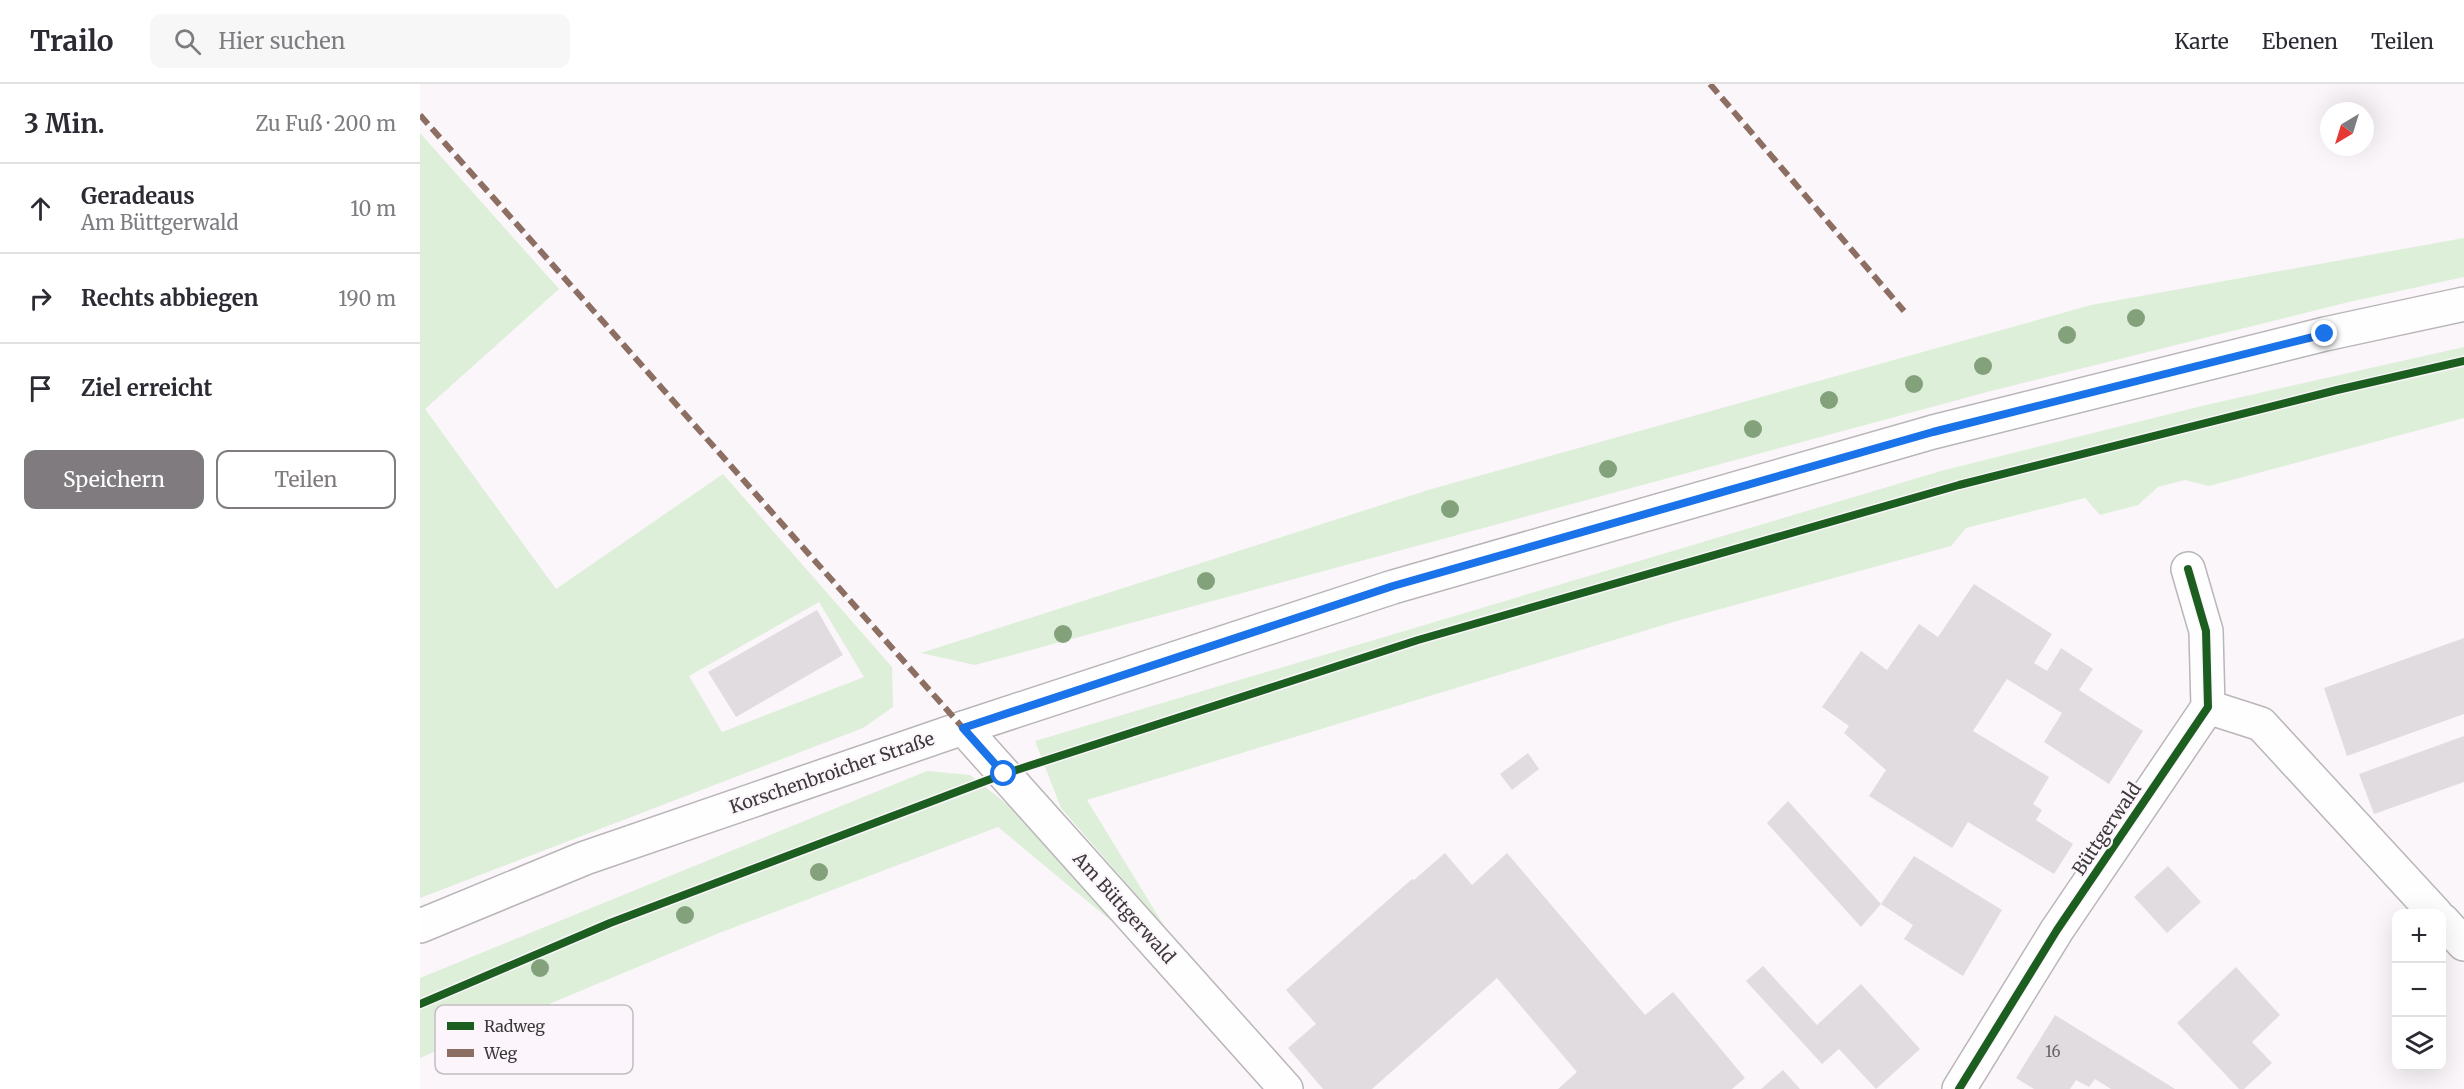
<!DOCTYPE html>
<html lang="de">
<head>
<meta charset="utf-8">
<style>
	:root { --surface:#fff; --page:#f7f7f7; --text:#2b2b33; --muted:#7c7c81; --line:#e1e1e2; --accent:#7f7b7e }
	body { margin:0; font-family:Merriweather,serif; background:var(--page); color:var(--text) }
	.controls { position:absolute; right:18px; bottom:18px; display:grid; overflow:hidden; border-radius:12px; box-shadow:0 6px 24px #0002 }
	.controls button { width:54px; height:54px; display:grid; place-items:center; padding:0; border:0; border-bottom:2px solid var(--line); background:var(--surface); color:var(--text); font:30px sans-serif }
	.compass { position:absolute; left:1900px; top:18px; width:54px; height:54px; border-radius:50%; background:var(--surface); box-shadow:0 6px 24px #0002; rotate:218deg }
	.stop { position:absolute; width:18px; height:18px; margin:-14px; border:4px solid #1a73e8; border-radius:50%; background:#fff }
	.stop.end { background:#1a73e8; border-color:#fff; box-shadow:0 2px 6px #0008 }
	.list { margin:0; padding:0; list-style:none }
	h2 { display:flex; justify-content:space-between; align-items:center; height:78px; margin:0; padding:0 24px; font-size:26px }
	h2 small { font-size:20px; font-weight:400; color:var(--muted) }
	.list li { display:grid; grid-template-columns:39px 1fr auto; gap:18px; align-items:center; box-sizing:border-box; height:90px; padding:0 24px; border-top:2px solid var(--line) }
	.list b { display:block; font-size:22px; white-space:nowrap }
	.list p { margin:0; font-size:20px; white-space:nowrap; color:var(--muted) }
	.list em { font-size:20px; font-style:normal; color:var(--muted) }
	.actions { display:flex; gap:12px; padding:18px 24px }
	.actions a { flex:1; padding:14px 0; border:2px solid var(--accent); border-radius:12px; text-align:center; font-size:21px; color:var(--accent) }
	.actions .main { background:var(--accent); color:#fff }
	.icon { flex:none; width:33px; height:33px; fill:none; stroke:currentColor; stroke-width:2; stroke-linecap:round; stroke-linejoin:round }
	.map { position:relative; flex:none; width:2044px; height:1005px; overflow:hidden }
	header { display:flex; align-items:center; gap:36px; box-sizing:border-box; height:84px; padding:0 30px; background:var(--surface); border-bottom:2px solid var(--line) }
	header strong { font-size:28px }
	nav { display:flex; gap:33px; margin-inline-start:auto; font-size:21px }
	.search { width:420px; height:54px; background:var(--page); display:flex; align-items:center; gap:15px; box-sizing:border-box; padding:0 21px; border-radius:12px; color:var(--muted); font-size:22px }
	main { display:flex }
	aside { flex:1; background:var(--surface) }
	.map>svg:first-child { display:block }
	.green { fill:#ddefd9; fill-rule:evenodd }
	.building { fill:#e0dcdf }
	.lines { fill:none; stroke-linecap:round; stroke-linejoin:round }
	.street-casing { stroke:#b9b5b8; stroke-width:36 }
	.secondary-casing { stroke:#b9b5b8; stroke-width:36 }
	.street { stroke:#fefefe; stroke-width:33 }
	.secondary { stroke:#fefefe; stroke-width:33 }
	.quiet { stroke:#8d6e63; stroke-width:6; stroke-dasharray:12 6; stroke-linecap:butt }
	.cycleway-casing { stroke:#fcf5fb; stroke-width:11 }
	.cycleway { stroke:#1b5e20; stroke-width:8 }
	.tree { fill:#83a27c }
	.route { stroke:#1a73e8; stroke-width:8 }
	.labels { text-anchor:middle; stroke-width:4.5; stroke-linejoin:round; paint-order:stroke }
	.number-label { font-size:15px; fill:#676466 }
	.street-label { font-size:18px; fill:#3c393b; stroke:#fcf5fb }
	.key { fill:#fcf5fb; stroke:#c2bdc1; stroke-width:1.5 }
	.key-label { font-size:16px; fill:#3c393b }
</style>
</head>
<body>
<header>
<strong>Trailo</strong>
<div class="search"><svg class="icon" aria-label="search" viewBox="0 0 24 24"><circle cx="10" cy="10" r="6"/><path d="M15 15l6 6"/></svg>Hier suchen</div>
<nav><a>Karte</a><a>Ebenen</a><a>Teilen</a></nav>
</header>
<main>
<aside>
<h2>3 Min.<small>Zu Fuß · 200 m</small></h2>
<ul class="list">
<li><svg class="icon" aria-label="ahead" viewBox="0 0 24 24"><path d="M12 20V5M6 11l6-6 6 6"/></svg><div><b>Geradeaus</b><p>Am Büttgerwald</p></div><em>10 m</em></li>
<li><svg class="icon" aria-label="right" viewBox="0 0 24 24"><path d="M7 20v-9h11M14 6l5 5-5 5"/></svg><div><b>Rechts abbiegen</b></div><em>190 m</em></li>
<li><svg class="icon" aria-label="arrive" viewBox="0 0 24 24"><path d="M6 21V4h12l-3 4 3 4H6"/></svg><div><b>Ziel erreicht</b></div></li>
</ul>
<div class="actions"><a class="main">Speichern</a><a>Teilen</a></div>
</aside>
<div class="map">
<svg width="2044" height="1005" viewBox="0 0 2044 1005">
	<rect width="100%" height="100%" fill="#fbf6fa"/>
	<path class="green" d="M0 49 139 205 5 325 136 505 303 390 472 583 473 623 443 644 0 814ZM399 518 444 593 302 648 269 592Z
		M2044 154V193L1929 218 1571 307 555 581 501 569 1008 406 1671 221Z
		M2044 263V334L1789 402 1765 396 1738 403 1718 421 1680 431 1665 414 1546 444 1531 462 1260 536 667 716 746 845 641 724 615 657 1521 387 1786 321Z
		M507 687 550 691 606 735 725 865 578 743 299 849 0 974V894Z"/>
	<path class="building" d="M1554 500 1632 550 1614 579 1627 587 1641 564 1673 585 1659 606 1723 647 1689 700 1624 658 1642 629 1587 595 1553 647 1629 693 1613 720 1622 726 1616 736 1653 760 1634 790 1548 738 1532 764 1449 712 1466 686 1424 649 1429 642 1402 623 1441 567 1467 586 1499 540 1518 553Z
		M397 526 423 571 316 633 288 588Z
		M2044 554V630L1927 672 1904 604Z
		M2044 652V698L1954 730 1939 690Z
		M1108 669 1119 685 1092 706 1080 690Z
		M1368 717 1461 820 1494 772 1582 826 1543 892 1484 855 1493 841 1461 820 1441 843 1347 739Z
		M1025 769 1052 801 1087 769 1225 931 1253 908 1325 994 1312 1005H1138L1157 988 1077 894 952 1005H903L868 964 896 940 866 906 992 795 994 796Z
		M1748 782 1781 818 1747 849 1714 813Z
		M1343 882 1397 941 1441 900 1500 965 1456 1005 1419 965 1402 980 1326 897Z
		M1816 883 1860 931 1832 958 1852 979 1824 1005H1819L1757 939Z
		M1635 931 1679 958 1755 1005H1691L1675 995 1669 1003 1656 996 1650 1005H1614L1596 994Z
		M1363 986 1380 1005H1341Z"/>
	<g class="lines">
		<g class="street-casing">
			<path id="street" d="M1788 623 1841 640 2016 830
				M543 644 866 1005
				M2022 836 2044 860
				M1539 1005 1637 846 1788 623 1786 547 1768 485"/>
		</g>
		<g class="secondary-casing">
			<path id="secondary" d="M0 842 165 774 543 644 973 503 1513 348 1905 250 2044 220"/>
		</g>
		<use href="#street" class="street"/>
		<use href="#secondary" class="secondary"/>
		<path class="quiet" d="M1290 0 1484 227
			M0 31 543 644"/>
		<g class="cycleway-casing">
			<path id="cycleway" d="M0 920 190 839 584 690 998 556 1539 401 1917 306 2044 277
				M1539 1005 1637 846 1788 623 1786 547 1768 485"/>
		</g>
		<use href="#cycleway" class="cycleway"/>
	</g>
	<g class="tree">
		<circle cx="1716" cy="234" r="9"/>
		<circle cx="1647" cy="251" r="9"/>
		<circle cx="1563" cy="282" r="9"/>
		<circle cx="1494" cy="300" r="9"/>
		<circle cx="1409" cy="316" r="9"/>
		<circle cx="1333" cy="345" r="9"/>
		<circle cx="1188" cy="385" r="9"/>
		<circle cx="1030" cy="425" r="9"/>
		<circle cx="786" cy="497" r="9"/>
		<circle cx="643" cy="550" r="9"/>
		<circle cx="399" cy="788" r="9"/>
		<circle cx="265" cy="831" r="9"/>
		<circle cx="120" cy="884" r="9"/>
	</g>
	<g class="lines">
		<path class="route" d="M584 690 543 644 973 502 1513 348 1905 250"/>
	</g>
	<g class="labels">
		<g class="number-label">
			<text x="1633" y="973">16</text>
		</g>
		<g class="street-label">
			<text transform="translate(412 689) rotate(-19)" y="6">Korschenbroicher Straße</text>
			<text transform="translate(1687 745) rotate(-56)" y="6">Büttgerwald</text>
			<text transform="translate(704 824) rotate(48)" y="6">Am Büttgerwald</text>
		</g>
	</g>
	<rect x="15" y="921" width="198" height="69" rx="9" class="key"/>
	<rect x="27" y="938" width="27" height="8" fill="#1b5e20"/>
	<rect x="27" y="965" width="27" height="8" fill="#8d6e63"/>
	<g class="key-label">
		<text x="64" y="948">Radweg</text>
		<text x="64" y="975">Weg</text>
	</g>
</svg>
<div class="controls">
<button>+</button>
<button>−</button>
<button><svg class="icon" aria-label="layers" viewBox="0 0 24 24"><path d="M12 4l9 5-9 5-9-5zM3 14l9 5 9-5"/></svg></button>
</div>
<svg class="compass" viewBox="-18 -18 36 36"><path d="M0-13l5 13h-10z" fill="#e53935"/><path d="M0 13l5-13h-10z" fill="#7c7c81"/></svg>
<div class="stop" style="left:584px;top:690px"></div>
<div class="stop end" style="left:1905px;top:250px"></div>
</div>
</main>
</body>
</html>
